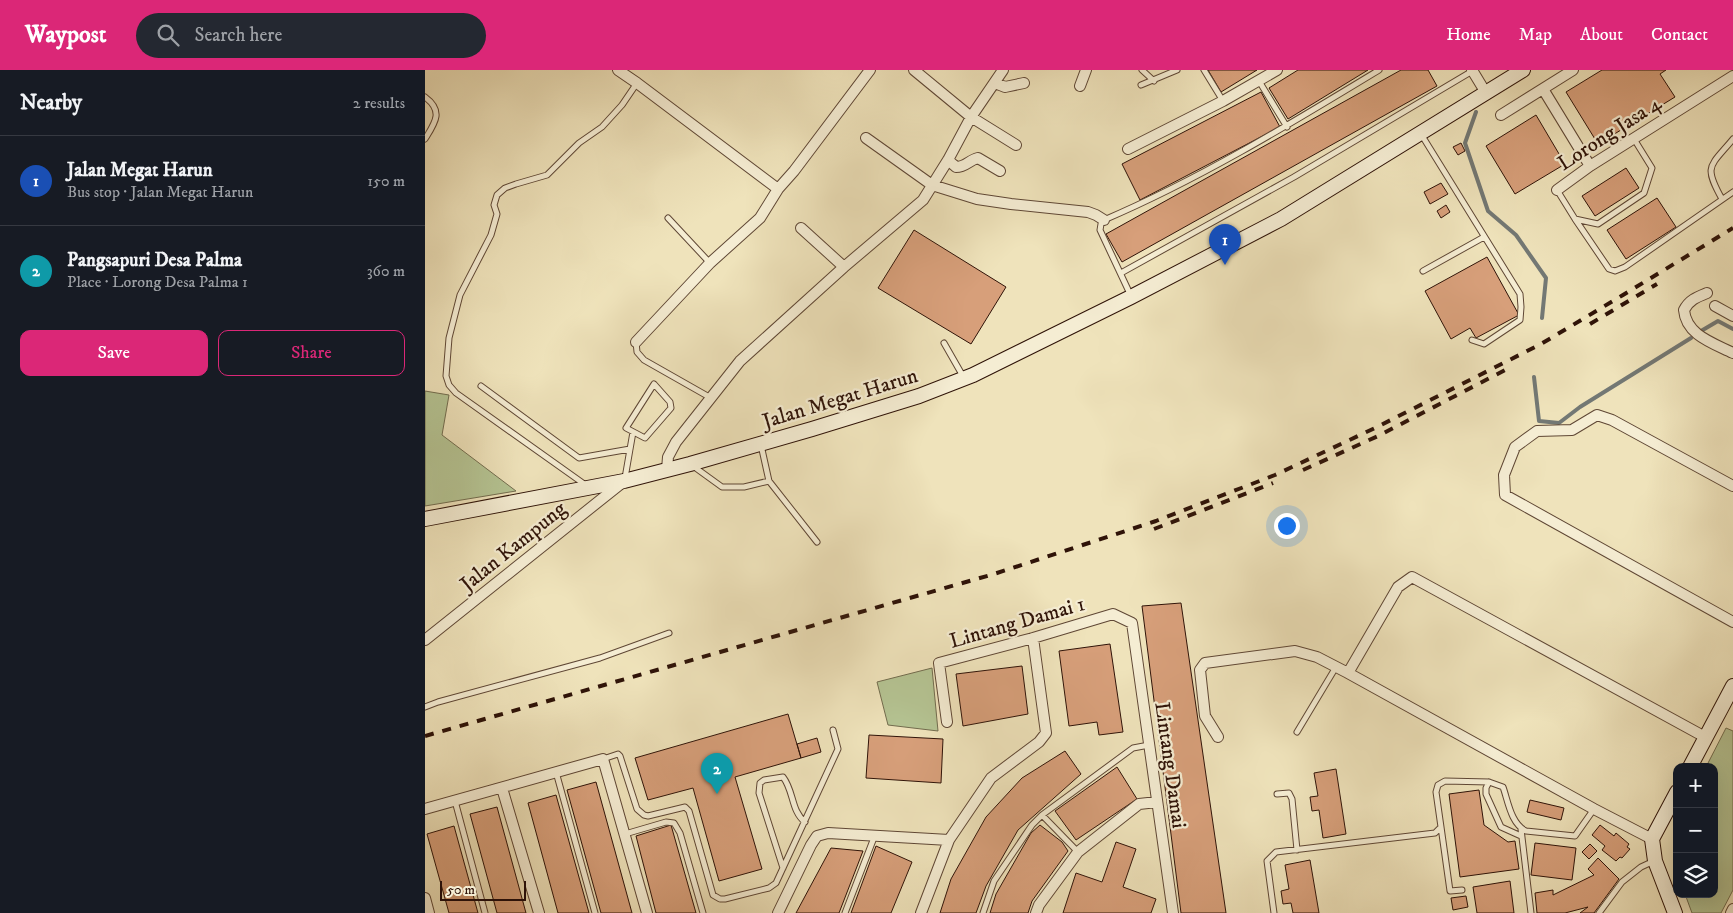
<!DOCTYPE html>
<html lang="en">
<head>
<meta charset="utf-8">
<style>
	:root { --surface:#171b24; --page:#242831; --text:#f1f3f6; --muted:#9ea1a6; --line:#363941; --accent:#db2777 }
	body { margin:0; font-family:"IM FELL DW Pica",serif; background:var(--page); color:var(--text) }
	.controls { position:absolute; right:15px; bottom:15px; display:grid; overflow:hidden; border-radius:10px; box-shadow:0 5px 20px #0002 }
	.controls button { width:45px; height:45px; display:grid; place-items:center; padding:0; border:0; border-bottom:1px solid var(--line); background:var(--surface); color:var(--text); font:25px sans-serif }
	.scale { position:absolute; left:15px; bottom:12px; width:86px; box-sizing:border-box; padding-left:5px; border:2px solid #2f1308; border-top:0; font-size:14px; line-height:18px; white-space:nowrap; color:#2f1308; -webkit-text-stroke:4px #f5edd3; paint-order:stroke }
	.you { position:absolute; left:861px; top:455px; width:18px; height:18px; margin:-12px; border:4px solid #fff; border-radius:50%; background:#1a73e8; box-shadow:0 0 0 8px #1a73e833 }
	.badge { display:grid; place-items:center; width:32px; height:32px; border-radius:50%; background:var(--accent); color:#fff; font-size:16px; font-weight:700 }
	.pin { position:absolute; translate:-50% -41px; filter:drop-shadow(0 1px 2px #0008) }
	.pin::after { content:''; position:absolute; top:26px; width:18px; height:15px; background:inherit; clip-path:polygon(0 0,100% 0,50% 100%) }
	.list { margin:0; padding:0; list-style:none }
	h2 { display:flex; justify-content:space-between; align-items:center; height:65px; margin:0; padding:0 20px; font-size:21px }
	h2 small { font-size:16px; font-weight:400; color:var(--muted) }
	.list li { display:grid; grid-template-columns:32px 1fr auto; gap:15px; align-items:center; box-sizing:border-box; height:90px; padding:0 20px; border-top:1px solid var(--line) }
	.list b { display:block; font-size:19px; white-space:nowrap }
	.list p { margin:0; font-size:16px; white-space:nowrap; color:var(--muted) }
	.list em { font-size:16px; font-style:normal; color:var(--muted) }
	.actions { display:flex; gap:10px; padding:15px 20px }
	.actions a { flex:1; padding:11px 0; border:1px solid var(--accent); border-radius:10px; text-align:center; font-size:18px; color:var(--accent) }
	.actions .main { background:var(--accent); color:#fff }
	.icon { flex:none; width:28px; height:28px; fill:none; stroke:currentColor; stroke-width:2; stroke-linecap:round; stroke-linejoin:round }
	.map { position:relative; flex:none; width:1308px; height:843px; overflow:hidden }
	header { display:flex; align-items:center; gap:30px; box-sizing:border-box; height:70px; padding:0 25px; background:var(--accent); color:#fff }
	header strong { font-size:24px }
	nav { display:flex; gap:28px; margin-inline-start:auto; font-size:18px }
	.search { width:350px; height:45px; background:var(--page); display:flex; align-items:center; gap:12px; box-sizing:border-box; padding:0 18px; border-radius:28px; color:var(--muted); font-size:19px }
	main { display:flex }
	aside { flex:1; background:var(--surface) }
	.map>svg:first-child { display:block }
	.green { fill:#b5c493; stroke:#726c4e }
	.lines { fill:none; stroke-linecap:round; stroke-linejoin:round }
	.stream { stroke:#737874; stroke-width:4 }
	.building { fill:#d79f7a; stroke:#2f1308 }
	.lane-casing { stroke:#5f4735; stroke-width:7 }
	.street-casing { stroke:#5f4735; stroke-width:12 }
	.secondary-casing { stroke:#2f1308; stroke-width:16 }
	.lane { stroke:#f5edd3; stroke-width:5 }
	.street { stroke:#f5edd3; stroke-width:10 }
	.secondary { stroke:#f5edd3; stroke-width:14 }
	.rail { stroke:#2f1308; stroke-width:4; stroke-dasharray:9 9; stroke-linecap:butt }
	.labels { text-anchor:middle; stroke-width:4.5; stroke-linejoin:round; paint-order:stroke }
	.street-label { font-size:21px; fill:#2f1308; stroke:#f5edd3 }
</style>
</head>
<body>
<header>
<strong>Waypost</strong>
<div class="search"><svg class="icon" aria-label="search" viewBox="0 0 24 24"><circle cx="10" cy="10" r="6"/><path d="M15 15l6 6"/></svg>Search here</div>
<nav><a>Home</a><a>Map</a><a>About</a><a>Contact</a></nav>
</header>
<main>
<aside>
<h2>Nearby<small>2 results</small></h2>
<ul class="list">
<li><span class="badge" style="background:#1a4fb4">1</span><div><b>Jalan Megat Harun</b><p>Bus stop · Jalan Megat Harun</p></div><em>150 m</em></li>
<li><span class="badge" style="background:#0f9aa8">2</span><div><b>Pangsapuri Desa Palma</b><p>Place · Lorong Desa Palma 1</p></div><em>360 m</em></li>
</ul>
<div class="actions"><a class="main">Save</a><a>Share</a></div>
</aside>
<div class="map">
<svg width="1308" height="843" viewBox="0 0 1308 843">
	<rect width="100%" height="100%" fill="#efe3bb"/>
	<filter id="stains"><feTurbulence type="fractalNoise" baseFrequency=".004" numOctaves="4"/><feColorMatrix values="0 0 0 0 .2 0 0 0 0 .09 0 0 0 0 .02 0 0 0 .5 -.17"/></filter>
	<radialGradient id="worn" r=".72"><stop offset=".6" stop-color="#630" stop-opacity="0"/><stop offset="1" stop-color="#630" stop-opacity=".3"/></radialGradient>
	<path class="green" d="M0 321 24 325 17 365 91 421 0 436Z
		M507 598 513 661 463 655 452 612Z
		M1301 658 1308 661V820L1296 843H1267L1260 824H1289V697H1281Z"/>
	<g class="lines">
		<path class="stream" d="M1051 42 1040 73 1063 141 1091 165 1121 208 1117 248
			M1276 261 1293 251 1308 259
			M1109 307 1114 351 1134 353 1155 337 1266 268"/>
	</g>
	<path class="building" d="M783 0H832L796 22Z
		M873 0H943L863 49 844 18Z
		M976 0H1003L1012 16 697 192 681 164Z
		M1177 0H1241L1235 4 1250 27 1173 74 1141 22Z
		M836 22 855 57 715 130 697 94Z
		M1111 45 1140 94 1090 124 1061 76Z
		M1036 73 1040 81 1033 85 1028 77Z
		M1201 98 1214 118 1170 146 1157 126Z
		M1016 113 1023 124 1005 134 999 122Z
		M1232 128 1251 157 1201 189 1182 160Z
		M1021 135 1025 142 1016 148 1012 141Z
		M489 160 581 217 546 274 453 218Z
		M1062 187 1094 245 1051 268 1045 258 1026 269 1000 221Z
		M756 533 801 843H756L717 536Z
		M685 574 698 662 674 665 672 652 644 656 634 581Z
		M597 596 603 644 538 656 531 604Z
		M363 644 376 688 310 707 337 799 294 811 268 718 223 730 210 688Z
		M444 665 518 669 516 713 441 708Z
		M392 668 396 682 376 688 372 674Z
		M640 681 656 704 593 760 561 816 551 843H515L526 809 561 747 597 708Z
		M692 697 712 729 651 770 630 741Z
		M911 699 921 764 898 768 894 740 887 741 885 727 893 726 889 703Z
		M171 712 207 843H176L142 720Z
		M1054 720 1059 755 1083 772 1090 771 1094 799 1035 807 1024 724Z
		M131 725 164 843H133L103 733Z
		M1105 730 1139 738 1136 750 1102 742Z
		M72 737 101 843H72L45 744Z
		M246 755 271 843H231L211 766Z
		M615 755 637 772 643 781 607 831 603 843H565L571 824 606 763Z
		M1175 755 1189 766 1191 763 1204 774 1202 777 1205 779 1197 788 1195 787 1191 791 1177 780 1180 776 1167 765Z
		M29 756 53 843H24L2 764Z
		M691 772 711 779 698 817 731 829 726 843H638L651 803 677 812Z
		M1110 773 1151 778 1147 810 1106 805Z
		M1165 774 1172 781 1164 789 1157 782Z
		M451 776 487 792 466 843H426Z
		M406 778 438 781 414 843H371Z
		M1173 788 1194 809 1169 843H1155L1163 837 1140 843H1112L1110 823 1128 820V825L1169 805 1163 799Z
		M885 790 894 843H868L866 833 858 834 856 821 864 819 860 795Z
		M1085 811 1089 843H1052L1048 817Z
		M1041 826 1043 837 1028 840 1026 828Z"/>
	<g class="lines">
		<g class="lane-casing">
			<path id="lane" d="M717 0 729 11
				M779 0 798 31
				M834 11 862 57
				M716 15 752 0
				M0 27C19 41 10 53 0 69
				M996 64 1095 224 1096 237 1095 250 1059 274 1047 270
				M1132 120 1150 149 1173 154 1219 123 1227 98 1209 69
				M1297 129C1278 95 1285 97 1308 69
				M243 148 285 193
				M1150 149 1184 199 1190 201 1200 197 1308 122
				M998 201 1059 167
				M696 203 869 107 1049 0
				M706 226 675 160 676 154 679 150C775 109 865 54 954 0
				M211 272 212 282 219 290 286 328
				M519 273 539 308
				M229 314 245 332 246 338 220 368 201 358Z
				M56 316 154 388 205 379
				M336 375 344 411
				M268 396 297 417H319L344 411 392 472
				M200 408 208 362
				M162 416 31 323 24 315 21 306 24 268 35 225 66 165 72 144 69 135 72 125 80 118 91 114 122 105 154 73 177 57 197 35 212 13
				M0 637 13 632 175 588 244 563
				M872 662 911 597
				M178 689 193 684 195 686 212 739 219 745 223 746 260 737 264 741 288 825 295 829H300L344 818 351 813 413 679 408 660
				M131 702 170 843
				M1064 712 1061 718V724L1076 757 1096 766
				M852 724 864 723 867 729 872 780
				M30 731 60 843
				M617 745 653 782
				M1016 757 1025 821 1037 820
				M1096 759 1106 843
				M200 764 241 752 249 753 255 763 278 843
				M358 798 334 723 335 713 339 710 358 707C369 721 366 741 380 752
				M420 843 450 765
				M558 843 569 811 607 755 617 745 708 678 724 675
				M849 843 842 791 851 782 1010 763 1016 757 1011 722 1013 715 1020 711 1064 712 1078 717C1083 731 1086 754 1101 761L1150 766 1169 739
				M1174 843 1197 812 1216 797 1229 791"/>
		</g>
		<g class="street-casing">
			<path id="street" d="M193 0 212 13 353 119
				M489 0 546 47 591 75
				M1047 0 1061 23
				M570 13 580 17 599 13
				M655 16 661 0
				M1118 19 1165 96
				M1076 45 1148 0
				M441 68 507 115 552 129 586 134 663 142 671 145 679 150
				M703 79 798 31 852 0
				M523 90 531 97C541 97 544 90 553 88L575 101
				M1132 120 1165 96 1308 6
				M376 158 419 197
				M1282 223C1272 227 1264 230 1259 240 1261 265 1288 273 1308 283
				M1290 236 1308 246
				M211 272 285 193 335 148 353 119 369 101 445 0
				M242 400 243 387 251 372 315 291 419 197 498 130 523 90 546 47 578 0
				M1308 416 1187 350 1172 345 1147 360 1112 361 1090 377 1079 405 1080 425 1308 552
				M0 570 198 412
				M923 603 973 517 987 507 1280 667
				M522 652 514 593 608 568 688 544 707 553 748 843
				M793 667 780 646 775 600 780 593 870 581 892 587 923 603 1169 739 1227 769
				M77 718 114 843
				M0 739 178 689 222 843
				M0 828 4 843
				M353 843 386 775 392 766 403 763 524 770
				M496 843 524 770 566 708 614 672 621 663 608 568
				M611 843 614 835 653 782 714 734 732 732
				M1306 843 1308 839"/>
		</g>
		<g class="secondary-casing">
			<path id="secondary" d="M0 449 199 411 265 394 387 359 494 326 548 305 706 227 856 149 1098 0
				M1265 697 1308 616
				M1250 843 1230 791 1227 769 1252 722"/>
		</g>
		<use href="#lane" class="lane"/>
		<use href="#street" class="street"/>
		<use href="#secondary" class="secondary"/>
		<path class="rail" d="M1165 254 1232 214
			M878 400 953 366 1086 297
			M729 459 848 413
			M0 666 569 504 731 451 850 405 950 358 1116 274 1198 225 1308 158"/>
	</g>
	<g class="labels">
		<g class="street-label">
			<text transform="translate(1184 63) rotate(-33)" y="7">Lorong Jasa 4</text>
			<text transform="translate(415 328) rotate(-17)" y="7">Jalan Megat Harun</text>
			<text transform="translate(88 476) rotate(-39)" y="7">Jalan Kampung</text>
			<text transform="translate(592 552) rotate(-16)" y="7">Lintang Damai 1</text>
			<text transform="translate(746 695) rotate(82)" y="7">Lintang Damai</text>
		</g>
	</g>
	<rect width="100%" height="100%" filter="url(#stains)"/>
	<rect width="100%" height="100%" fill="url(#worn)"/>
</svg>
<div class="controls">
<button>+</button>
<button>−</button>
<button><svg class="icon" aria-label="layers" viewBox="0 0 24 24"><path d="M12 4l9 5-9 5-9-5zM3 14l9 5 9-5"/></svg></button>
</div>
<div class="scale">50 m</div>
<div class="you"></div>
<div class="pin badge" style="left:800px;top:195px;background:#1a4fb4">1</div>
<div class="pin badge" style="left:292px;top:724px;background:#0f9aa8">2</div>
</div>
</main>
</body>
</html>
